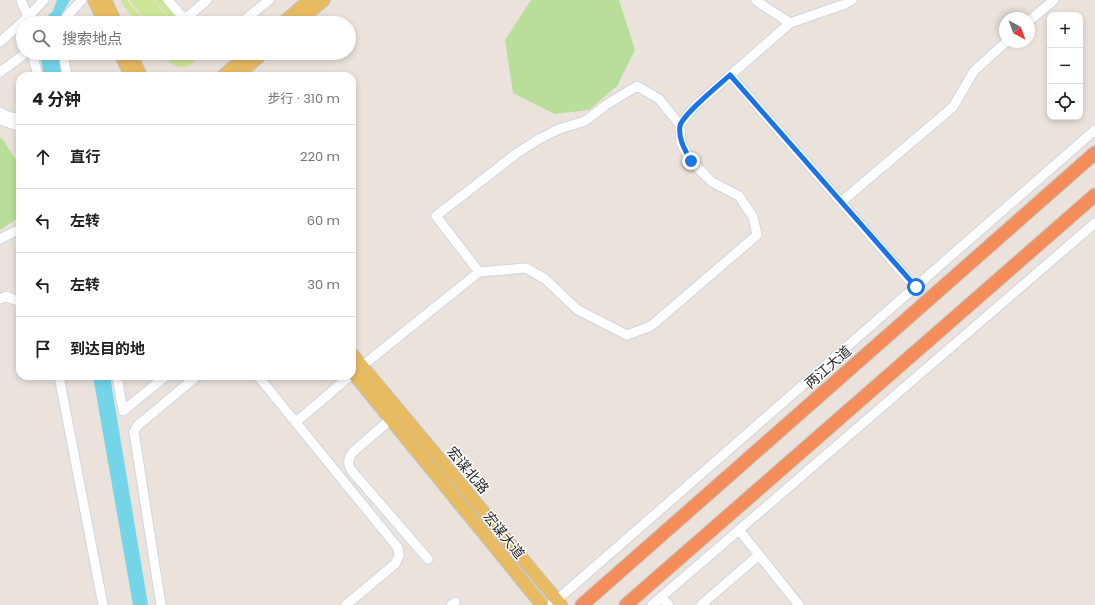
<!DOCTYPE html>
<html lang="zh">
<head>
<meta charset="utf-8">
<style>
	:root { --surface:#fff; --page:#f6f6f6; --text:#202124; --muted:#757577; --line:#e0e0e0 }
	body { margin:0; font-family:Poppins,"Noto Sans SC",sans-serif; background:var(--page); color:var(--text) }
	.controls { position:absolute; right:12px; top:12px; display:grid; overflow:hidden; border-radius:8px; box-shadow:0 2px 6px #0003 }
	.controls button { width:36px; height:36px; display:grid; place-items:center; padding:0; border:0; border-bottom:1px solid var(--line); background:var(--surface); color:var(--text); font:20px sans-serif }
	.compass { position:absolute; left:999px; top:12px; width:36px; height:36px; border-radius:50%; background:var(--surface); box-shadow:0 2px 6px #0003; rotate:139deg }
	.stop { position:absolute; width:12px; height:12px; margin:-9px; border:3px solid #1a73e8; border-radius:50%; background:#fff }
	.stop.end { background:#1a73e8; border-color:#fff; box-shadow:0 1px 4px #0008 }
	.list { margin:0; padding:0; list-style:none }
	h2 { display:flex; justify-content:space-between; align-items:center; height:52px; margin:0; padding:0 16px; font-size:17px }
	h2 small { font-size:13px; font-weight:400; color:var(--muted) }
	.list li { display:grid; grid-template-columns:26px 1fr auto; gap:12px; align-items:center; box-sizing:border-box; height:64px; padding:0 16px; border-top:1px solid var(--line) }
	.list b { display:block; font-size:15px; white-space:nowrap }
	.list em { font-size:13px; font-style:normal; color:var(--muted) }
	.icon { flex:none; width:22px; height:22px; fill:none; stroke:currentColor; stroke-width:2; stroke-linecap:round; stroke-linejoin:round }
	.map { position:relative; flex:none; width:1095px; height:605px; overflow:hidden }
	.search { position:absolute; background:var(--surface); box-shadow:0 2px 6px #0003; left:16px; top:16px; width:340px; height:44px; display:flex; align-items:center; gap:10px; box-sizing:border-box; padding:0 14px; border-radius:22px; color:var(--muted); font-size:15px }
	.panel { position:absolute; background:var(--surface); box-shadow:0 2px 6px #0003; left:16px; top:72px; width:340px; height:308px; border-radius:12px }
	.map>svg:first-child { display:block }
	.green { fill:#b9de9a }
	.pitch { fill:#cce596 }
	.water { fill:#73d5e7 }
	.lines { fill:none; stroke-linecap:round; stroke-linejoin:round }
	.minor-casing { stroke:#d0d5e1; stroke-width:11 }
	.major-casing { stroke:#c3c3c3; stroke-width:14 }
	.highway-casing { stroke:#c3c3c3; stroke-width:15 }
	.minor { stroke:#fff; stroke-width:9 }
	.major { stroke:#e8ba62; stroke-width:12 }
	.highway { stroke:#f58d5b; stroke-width:13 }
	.route { stroke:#1a73e8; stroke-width:5 }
	.labels { text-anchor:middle; stroke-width:3; stroke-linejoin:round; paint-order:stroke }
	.street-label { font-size:14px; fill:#292929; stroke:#fff }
</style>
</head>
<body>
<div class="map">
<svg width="1095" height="605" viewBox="0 0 1095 605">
	<rect width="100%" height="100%" fill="#eae2db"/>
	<path class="green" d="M531 0H619L635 50 617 86 589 110 555 114 513 93 505 40Z
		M0 138H2L20 167V217L0 230Z"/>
	<path class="pitch" d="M121 0H127L146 23H138L122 4Z
		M129 0H153L166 15 157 23H148Z
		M154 0H164L184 23H174Z
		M163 53H172C178 60 187 63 193 53H200C196 63 185 71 174 65 169 62 166 57 163 53Z"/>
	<path class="water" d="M57 0H70L57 23H41L53 11Z
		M40 53H59L62 76H44Z
		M93 376H110L148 605H133Z"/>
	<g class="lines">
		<g class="minor-casing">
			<path id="minor" d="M21 0 28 17
				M168 0 188 23
				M756 0 758 2 790 23 845 4 852 0
				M185 19 207 0
				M1029 21 1054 0
				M63 23 67 16 82 0
				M241 23 269 0
				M0 42 28 17 44 0
				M32 53 38 76
				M63 53 67 76
				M0 72 26 53
				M730 75 915 287
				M0 112C6 116 13 119 20 117
				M0 120 18 126 20 128
				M841 202 953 107 974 71 1006 42
				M0 239 20 229
				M479 272 436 216 517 153 539 139 559 129 585 121 606 105 637 86 659 99 680 125
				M0 299 6 296 20 302
				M357 370 479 272 526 268 545 279 578 310 627 335 651 326 757 235 753 217 739 196 712 182 691 161 681 143 680 125 693 108 790 23
				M59 376 103 605
				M117 376 123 411 166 376
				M258 376 398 548 399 556 395 564 346 605
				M391 419 353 452C348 458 347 463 351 470L428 559
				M296 422 350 376
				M739 530 799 605
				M661 597 669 605
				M161 605 134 432 137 426 197 376
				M451 605 455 602
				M551 605 1095 130
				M652 605 1095 223
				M701 605 759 555"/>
		</g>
		<g class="major-casing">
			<path id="major" d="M94 0 105 23
				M105 0 116 23
				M283 23 309 0
				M297 23 324 0
				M120 53 131 76
				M130 53 141 76
				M223 76 249 53
				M237 76 263 53
				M352 354 561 605
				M352 372 542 605"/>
		</g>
		<g class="highway-casing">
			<path id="highway" d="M582 605 1095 153
				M626 605 1095 195"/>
		</g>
		<use href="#minor" class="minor"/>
		<use href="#major" class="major"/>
		<use href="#highway" class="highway"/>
	</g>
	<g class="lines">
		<path class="route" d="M691 161C685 150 678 139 680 126 682 115 720 84 730 75L916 287"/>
	</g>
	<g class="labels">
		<g class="street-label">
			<text transform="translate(828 367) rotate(-41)" y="5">两江大道</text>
			<text transform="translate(468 470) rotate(50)" y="5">宏谋北路</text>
			<text transform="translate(504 535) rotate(51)" y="5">宏谋大道</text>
		</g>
	</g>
</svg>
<div class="controls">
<button>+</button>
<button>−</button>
<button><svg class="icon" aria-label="locate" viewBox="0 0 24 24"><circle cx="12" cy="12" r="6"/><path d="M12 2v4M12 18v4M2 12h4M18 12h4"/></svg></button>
</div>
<svg class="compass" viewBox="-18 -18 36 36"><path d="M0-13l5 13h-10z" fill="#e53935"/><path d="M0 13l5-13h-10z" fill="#757577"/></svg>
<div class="stop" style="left:916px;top:287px"></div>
<div class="stop end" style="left:691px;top:161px"></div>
<div class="search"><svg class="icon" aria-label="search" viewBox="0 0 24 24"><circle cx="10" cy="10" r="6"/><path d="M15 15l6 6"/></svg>搜索地点</div>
<section class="panel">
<h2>4 分钟<small>步行 · 310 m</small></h2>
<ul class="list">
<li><svg class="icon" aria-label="ahead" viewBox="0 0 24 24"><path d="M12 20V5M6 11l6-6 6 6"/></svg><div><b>直行</b></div><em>220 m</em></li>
<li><svg class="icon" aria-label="left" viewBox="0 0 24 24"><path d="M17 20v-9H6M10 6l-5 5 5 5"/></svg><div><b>左转</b></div><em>60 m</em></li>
<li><svg class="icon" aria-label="left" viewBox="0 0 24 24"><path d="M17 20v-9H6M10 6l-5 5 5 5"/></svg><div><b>左转</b></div><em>30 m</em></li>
<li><svg class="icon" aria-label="arrive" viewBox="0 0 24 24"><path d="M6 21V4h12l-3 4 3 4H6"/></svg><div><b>到达目的地</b></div></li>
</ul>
</section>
</div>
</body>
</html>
